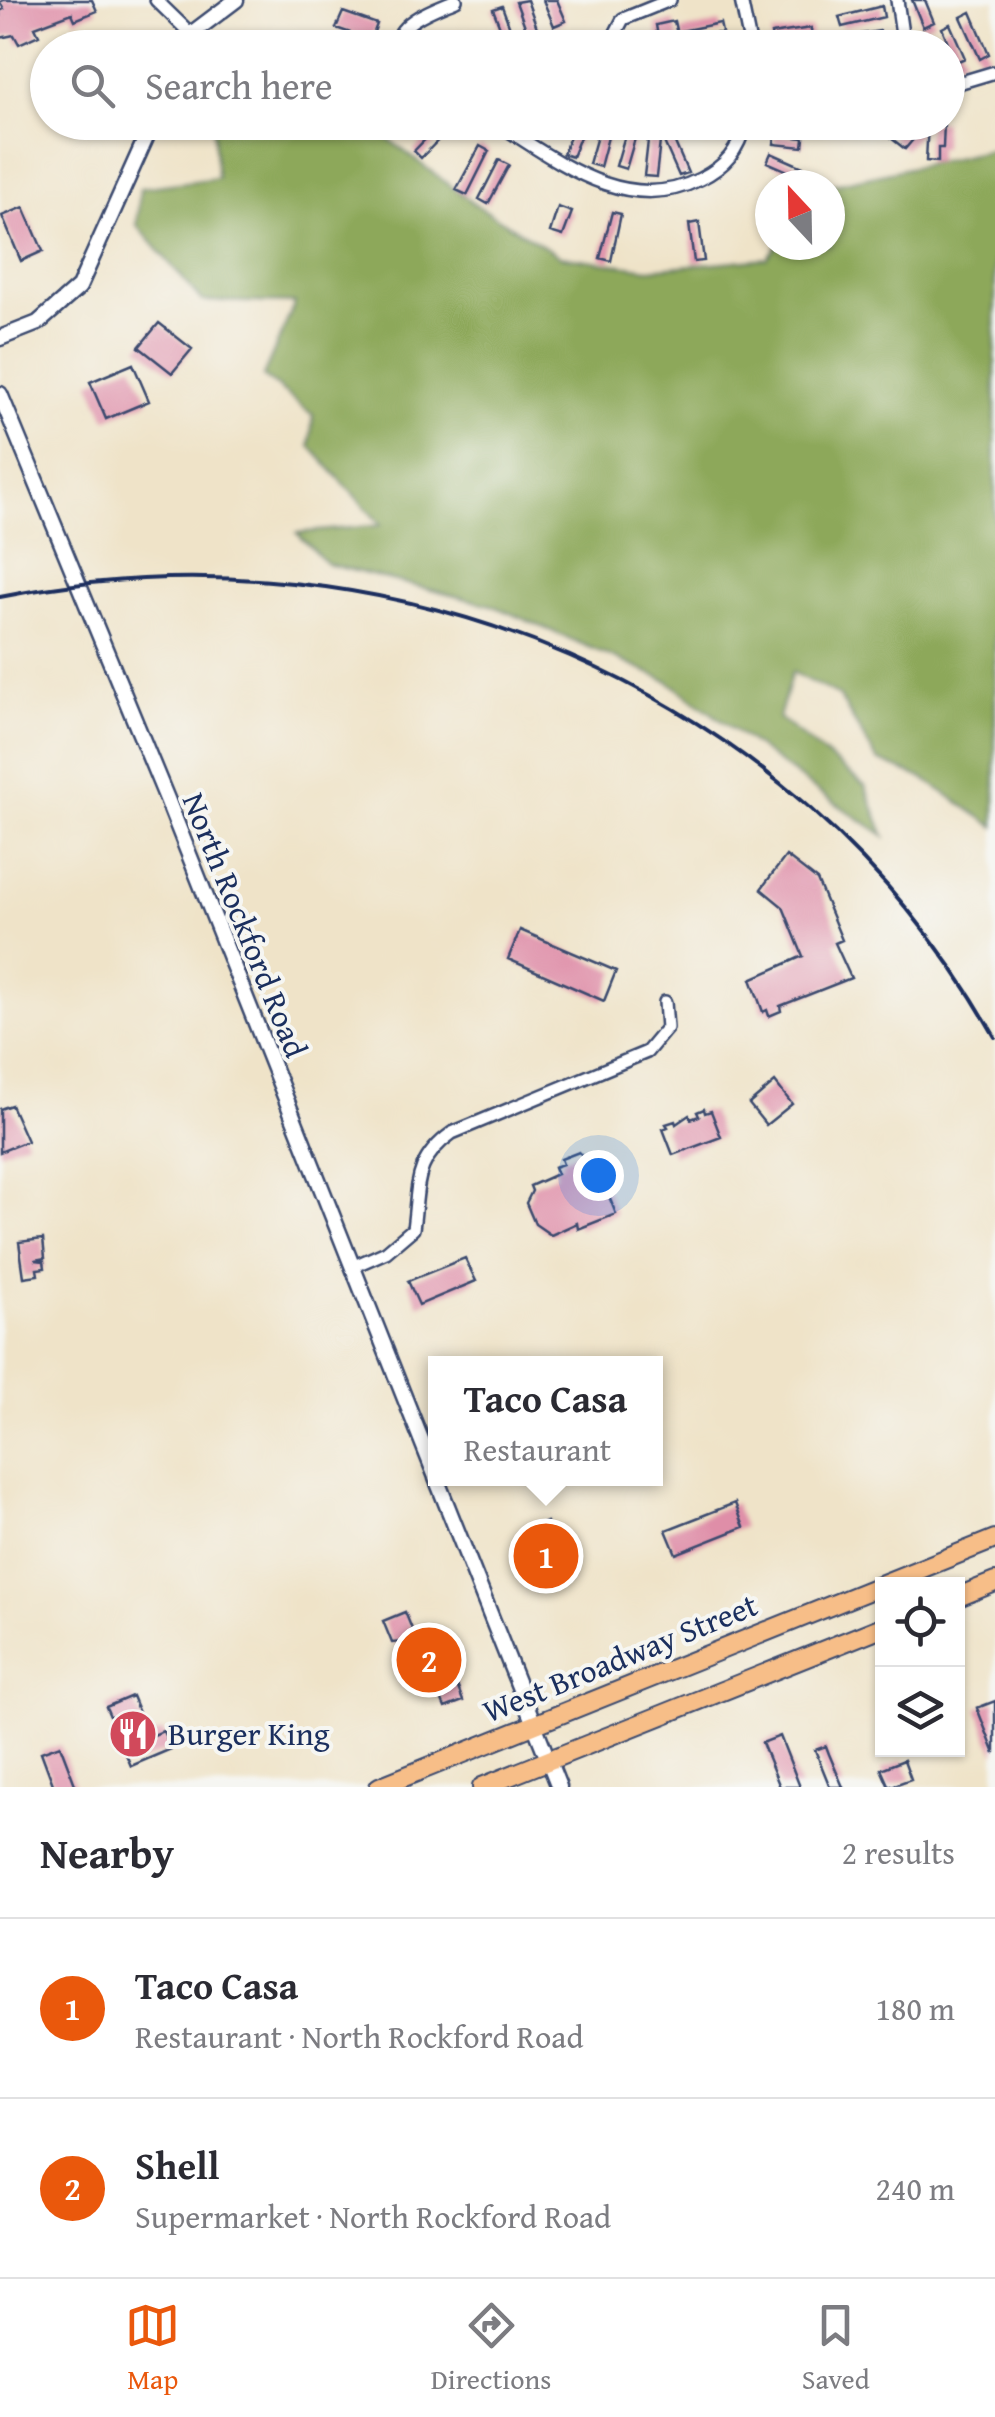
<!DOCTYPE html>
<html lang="en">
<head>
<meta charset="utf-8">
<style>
	:root { --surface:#fff; --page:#f2f2f3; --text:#2b2b33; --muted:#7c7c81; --line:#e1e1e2; --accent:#ea580c }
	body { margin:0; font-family:"Gentium Book Plus",serif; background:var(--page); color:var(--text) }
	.controls { position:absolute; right:30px; bottom:30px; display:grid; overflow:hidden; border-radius:0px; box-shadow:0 2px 8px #0004 }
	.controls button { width:90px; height:90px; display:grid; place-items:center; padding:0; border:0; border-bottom:2px solid var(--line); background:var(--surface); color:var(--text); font:50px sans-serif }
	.compass { position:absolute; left:755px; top:170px; width:90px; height:90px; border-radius:50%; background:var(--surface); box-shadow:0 2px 8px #0004; rotate:338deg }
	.you { position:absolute; left:598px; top:1175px; width:35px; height:35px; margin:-25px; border:8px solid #fff; border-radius:50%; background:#1a73e8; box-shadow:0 0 0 15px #1a73e833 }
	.badge { display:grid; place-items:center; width:65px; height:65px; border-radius:50%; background:var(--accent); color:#fff; font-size:32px; font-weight:700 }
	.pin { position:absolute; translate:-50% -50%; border:5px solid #fff; box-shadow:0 2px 10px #0006 }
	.popup { position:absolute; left:428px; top:1356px; width:235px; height:130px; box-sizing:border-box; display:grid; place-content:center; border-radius:0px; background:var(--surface); filter:drop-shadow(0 2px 8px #0005); font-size:32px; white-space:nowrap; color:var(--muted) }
	.popup b { font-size:38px; color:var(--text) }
	.popup::after { content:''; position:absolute; left:50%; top:100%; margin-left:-20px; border:20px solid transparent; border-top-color:var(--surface) }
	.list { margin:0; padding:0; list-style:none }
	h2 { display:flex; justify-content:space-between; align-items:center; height:130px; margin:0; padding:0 40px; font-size:42px }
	h2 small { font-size:32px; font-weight:400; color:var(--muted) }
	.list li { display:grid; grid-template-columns:65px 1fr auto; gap:30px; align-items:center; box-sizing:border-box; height:180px; padding:0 40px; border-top:2px solid var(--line) }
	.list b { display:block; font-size:38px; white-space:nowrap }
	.list p { margin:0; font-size:32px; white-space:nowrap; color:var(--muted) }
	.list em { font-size:32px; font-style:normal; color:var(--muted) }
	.icon { flex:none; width:55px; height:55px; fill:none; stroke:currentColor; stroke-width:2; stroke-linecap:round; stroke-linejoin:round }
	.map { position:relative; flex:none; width:995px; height:1787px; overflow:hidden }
	.search { position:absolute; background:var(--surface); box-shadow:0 2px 8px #0004; left:30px; right:30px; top:30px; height:110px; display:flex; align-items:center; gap:25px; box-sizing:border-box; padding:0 35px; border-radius:55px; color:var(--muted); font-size:38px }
	.sheet { height:490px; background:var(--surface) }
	nav { display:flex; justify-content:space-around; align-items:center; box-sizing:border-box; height:140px; border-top:2px solid var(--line); background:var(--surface); font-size:28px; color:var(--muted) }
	nav a { display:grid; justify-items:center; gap:5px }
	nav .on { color:var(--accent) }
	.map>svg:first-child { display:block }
	.forest { fill:#8da85a; stroke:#546c5c; stroke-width:2.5 }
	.building { fill:#df8ea8 }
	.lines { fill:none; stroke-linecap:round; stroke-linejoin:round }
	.minor-casing { stroke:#3b4a6e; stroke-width:16 }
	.tertiary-casing { stroke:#3b4a6e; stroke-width:19 }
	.primary-casing { stroke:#3b4a6e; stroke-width:22 }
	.minor { stroke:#fff; stroke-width:11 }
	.tertiary { stroke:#fff; stroke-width:14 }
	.primary { stroke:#f7be88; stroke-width:18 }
	.rail { stroke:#1b2f5e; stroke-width:4 }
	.labels { text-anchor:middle; stroke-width:8; stroke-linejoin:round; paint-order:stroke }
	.street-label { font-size:32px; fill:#1b2f5e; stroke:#f6f6f2 }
	.poi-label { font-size:32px; fill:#1b2f5e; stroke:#f6f6f2; text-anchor:start }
</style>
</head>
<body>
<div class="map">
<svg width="995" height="1787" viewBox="0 0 995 1787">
	<rect width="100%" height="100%" fill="#f6f6f2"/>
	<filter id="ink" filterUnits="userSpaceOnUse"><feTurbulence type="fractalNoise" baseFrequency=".01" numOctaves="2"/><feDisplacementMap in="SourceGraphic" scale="20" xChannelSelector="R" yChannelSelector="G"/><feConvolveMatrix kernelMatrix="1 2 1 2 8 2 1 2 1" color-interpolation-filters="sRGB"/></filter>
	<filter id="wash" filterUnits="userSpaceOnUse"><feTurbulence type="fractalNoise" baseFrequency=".0048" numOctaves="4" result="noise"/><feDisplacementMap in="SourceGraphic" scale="40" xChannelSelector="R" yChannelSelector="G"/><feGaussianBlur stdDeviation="2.25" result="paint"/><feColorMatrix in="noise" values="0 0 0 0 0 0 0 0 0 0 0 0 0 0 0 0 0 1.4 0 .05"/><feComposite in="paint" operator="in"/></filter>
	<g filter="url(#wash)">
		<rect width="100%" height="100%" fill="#efe3c8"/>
		<path class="forest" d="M213 123H367L473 203 560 256 649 269 767 258 777 245H830V185L995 149V827L924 779 877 760 839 696 792 672 779 718 865 786 885 836 813 788 668 681 491 605 327 564 297 533 381 525 310 446 313 415 263 376 295 303 202 301 137 225 140 188 217 178Z"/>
		<g id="blocks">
			<path class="building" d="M4 0H92L97 11 75 20 72 13 35 27 39 35 19 44 14 35 0 38V11L4 9 0 2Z
				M527 0 540 36 530 40 516 2Z
				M543 0H557L566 21 554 26Z
				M912 0H925L934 22 923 27Z
				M502 6 517 47 515 48H508L493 9Z
				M882 6 884 17 842 27 839 17Z
				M343 12 377 24 371 40 336 28Z
				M971 12 989 54 980 59 961 17Z
				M674 21 680 48H660L656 25Z
				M720 23 722 32 683 41 681 31Z
				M950 24 965 58 956 62 942 28Z
				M811 28 812 38 772 43 771 34Z
				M880 31 881 41 844 47 843 37Z
				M442 122 450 128 421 158 414 151Z
				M576 122H586L572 157 563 154Z
				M601 122H612L600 167 589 164Z
				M688 122 731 123V133L687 131Z
				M903 122H916L923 128 905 149 891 138Z
				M928 122H944L943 148H938V162L926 161Z
				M628 125 638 128 626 169 616 166Z
				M649 132 661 133 656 177 644 176Z
				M775 135 804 138 803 147 774 144Z
				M673 138 688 173 679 176 664 142Z
				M480 146 489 151 467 195 456 190Z
				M771 153 805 168 801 177 767 162Z
				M499 160 509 165 488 204 479 199Z
				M24 207 43 251 21 261 2 216Z
				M558 207 572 212 563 236 550 232Z
				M612 212 621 214 611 261 600 258Z
				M699 222 704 261 694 262 689 224Z
				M159 323 192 349 172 373 139 347Z
				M133 364 149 401 106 419 90 382Z
				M786 856 817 880 842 940 835 943 851 978 780 1006 781 1011 769 1016 767 1010 763 1012 751 979 803 956 783 907 761 889Z
				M520 930 616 971 604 1001 508 959Z
				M775 1082 792 1104 766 1125 749 1104Z
				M11 1105 27 1141 0 1152V1109Z
				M704 1109 705 1113 711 1111 721 1137 673 1155 663 1129 668 1127 666 1124 675 1121 676 1124 689 1115 691 1119 699 1116 697 1112Z
				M579 1152 583 1156H593L616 1214 578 1229 577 1223 551 1235 535 1224 526 1203 532 1191 530 1186 557 1174 554 1167 563 1164 561 1159Z
				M43 1239 45 1258 35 1260 44 1261 45 1268 37 1269 38 1275 24 1277 19 1242Z
				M465 1258 476 1281 419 1305 408 1281Z
				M735 1503 744 1527 676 1554 666 1530Z
				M547 1522 571 1580 543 1588 521 1533Z
				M405 1612 414 1634 402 1642 392 1643 383 1621Z
				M441 1643 463 1701 445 1708 430 1672 417 1677 408 1657Z
				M132 1696 149 1737 163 1731 171 1749 131 1766 106 1707Z
				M995 1701V1754L977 1708Z
				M780 1736 800 1787H780L762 1743Z
				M60 1745 76 1787H54L41 1752Z
				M826 1746 829 1754 843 1787H830L815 1750Z
				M904 1760 911 1779 889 1787 881 1769Z"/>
		</g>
	</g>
	<g filter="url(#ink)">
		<use href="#blocks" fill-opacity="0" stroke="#3b4a6e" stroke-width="2.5"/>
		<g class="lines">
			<g class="minor-casing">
				<path id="minor" d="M156 0 191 34
					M741 0 751 48
					M897 0 904 48
					M611 42 623 19 670 0
					M396 48C396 21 435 9 456 0
					M948 86 995 72
					M495 122C556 160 626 217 700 179 726 166 738 151 746 122
					M352 1267 386 1252 413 1229C419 1185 413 1161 452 1133L647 1052 667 1028 665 1002"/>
			</g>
			<g class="tertiary-casing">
				<path id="tertiary" d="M185 48 191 34 236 0
					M0 338 38 323 79 287 153 122
					M0 394 167 799 436 1477
					M436 1478 559 1787"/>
			</g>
			<g class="primary-casing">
				<path id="primary" d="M883 1584 995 1539
					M958 1597 995 1582
					M379 1787 882 1585
					M482 1787 882 1627"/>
			</g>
			<use href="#minor" class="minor"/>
			<use href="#tertiary" class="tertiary"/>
			<use href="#primary" class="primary"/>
			<path class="rail" d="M0 597C391 518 796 686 995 1037"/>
		</g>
	</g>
	<defs>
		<g id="restaurant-disc" transform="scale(2.5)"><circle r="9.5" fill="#d1495b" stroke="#f6f6f2"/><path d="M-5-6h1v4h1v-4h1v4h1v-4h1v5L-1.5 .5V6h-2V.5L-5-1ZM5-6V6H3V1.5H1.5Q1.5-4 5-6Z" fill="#fff"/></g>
	</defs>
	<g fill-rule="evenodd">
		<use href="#restaurant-disc" x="133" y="1734"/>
	</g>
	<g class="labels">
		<g class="street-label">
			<text transform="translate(245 925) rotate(68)" y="11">North Rockford Road</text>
			<text transform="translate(620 1658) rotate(-22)" y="11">West Broadway Street</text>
		</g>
		<g class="poi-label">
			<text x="168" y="1745">Burger King</text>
		</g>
	</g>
</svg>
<div class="controls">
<button><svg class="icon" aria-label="locate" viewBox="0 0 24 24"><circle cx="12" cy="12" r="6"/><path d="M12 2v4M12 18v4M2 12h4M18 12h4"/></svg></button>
<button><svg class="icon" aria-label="layers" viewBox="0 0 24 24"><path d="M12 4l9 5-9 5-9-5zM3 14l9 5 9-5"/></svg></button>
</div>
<svg class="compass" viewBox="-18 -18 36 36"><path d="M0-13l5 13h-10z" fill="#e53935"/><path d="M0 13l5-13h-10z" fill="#7c7c81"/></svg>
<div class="you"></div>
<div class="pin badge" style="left:546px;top:1556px">1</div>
<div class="popup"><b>Taco Casa</b>Restaurant</div>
<div class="pin badge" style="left:429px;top:1660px">2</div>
<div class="search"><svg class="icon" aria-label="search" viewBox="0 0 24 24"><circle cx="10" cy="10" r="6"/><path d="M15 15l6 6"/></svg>Search here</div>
</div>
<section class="sheet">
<h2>Nearby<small>2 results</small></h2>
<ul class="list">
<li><span class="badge">1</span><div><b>Taco Casa</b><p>Restaurant · North Rockford Road</p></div><em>180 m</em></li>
<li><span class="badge">2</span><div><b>Shell</b><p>Supermarket · North Rockford Road</p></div><em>240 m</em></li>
</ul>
</section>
<nav>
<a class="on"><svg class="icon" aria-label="map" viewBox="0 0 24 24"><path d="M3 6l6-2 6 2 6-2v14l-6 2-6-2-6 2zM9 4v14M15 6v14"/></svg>Map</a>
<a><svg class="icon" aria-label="directions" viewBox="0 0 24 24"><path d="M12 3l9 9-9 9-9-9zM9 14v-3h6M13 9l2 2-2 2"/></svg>Directions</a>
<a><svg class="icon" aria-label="saved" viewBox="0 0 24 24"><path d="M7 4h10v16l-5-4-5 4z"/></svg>Saved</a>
</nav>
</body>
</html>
